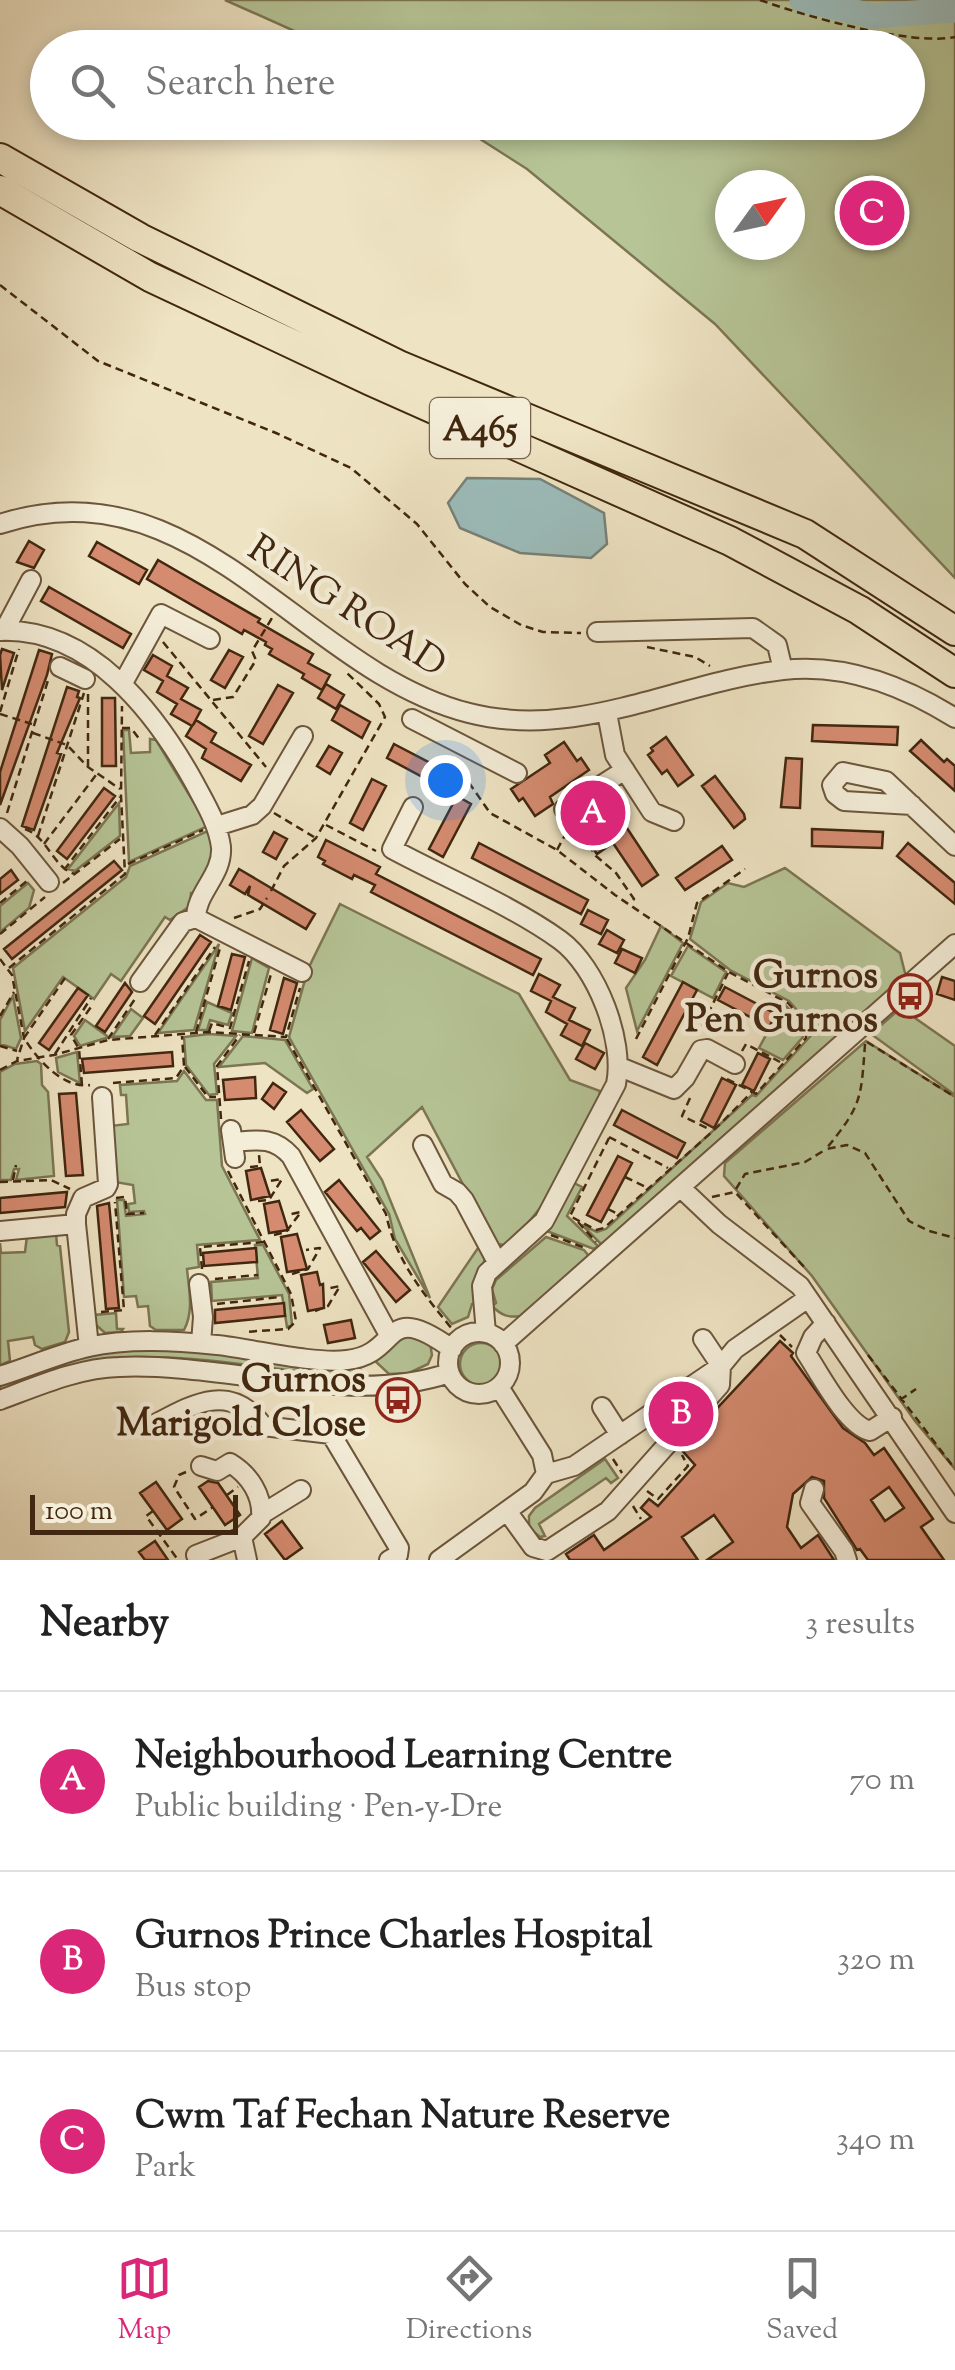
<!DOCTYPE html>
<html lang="en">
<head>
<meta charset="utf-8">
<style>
	:root { --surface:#fff; --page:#f6f6f6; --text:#222; --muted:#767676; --line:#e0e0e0; --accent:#db2777 }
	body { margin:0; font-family:"Sorts Mill Goudy",serif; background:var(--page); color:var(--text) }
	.compass { position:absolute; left:715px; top:170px; width:90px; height:90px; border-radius:50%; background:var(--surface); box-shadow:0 5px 15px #0003; rotate:57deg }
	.scale { position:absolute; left:30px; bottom:25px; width:208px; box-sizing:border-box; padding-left:10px; border:5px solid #41270f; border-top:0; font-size:28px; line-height:35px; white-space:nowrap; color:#41270f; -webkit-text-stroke:8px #f4edd8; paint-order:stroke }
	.you { position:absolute; left:445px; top:780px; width:35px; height:35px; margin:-25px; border:8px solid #fff; border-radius:50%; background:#1a73e8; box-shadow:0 0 0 15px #1a73e833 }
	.badge { display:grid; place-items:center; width:65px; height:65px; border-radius:50%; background:var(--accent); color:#fff; font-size:32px; font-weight:700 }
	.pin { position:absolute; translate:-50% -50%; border:5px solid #fff; box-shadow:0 2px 10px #0006 }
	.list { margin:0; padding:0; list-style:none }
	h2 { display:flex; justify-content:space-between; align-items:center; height:130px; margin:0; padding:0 40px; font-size:42px }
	h2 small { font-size:32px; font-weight:400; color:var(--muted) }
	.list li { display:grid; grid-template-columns:65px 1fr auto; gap:30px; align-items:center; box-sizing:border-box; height:180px; padding:0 40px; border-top:2px solid var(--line) }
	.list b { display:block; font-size:38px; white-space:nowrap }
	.list p { margin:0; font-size:32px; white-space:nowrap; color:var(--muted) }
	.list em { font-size:32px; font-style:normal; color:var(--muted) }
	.icon { flex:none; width:55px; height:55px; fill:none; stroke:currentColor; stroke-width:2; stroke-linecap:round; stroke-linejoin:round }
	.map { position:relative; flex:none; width:955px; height:1560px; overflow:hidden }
	.search { position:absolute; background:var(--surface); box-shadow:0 5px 15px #0003; left:30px; right:30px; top:30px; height:110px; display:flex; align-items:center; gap:25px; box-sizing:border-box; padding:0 35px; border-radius:55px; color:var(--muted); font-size:38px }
	.sheet { height:670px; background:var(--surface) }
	nav { display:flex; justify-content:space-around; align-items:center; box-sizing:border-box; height:140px; border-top:2px solid var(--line); background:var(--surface); font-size:28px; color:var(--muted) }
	nav a { display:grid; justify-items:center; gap:5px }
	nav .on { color:var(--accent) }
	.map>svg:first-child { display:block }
	.green { fill:#b6c496; stroke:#7c7652; stroke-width:2.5; fill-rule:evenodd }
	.water { fill:#9cbdbc; stroke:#788177; stroke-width:2.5 }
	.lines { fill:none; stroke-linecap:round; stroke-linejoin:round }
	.river { stroke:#9cbdbc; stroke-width:25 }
	.building { fill:#d58b70; stroke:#41270f; stroke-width:2.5; fill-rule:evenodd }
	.minor-casing { stroke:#6c563c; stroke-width:22 }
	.highway-casing { stroke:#41270f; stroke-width:32 }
	.path { stroke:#41270f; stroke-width:2.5; stroke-dasharray:8 5; stroke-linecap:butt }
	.minor { stroke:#f4edd8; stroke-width:18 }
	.highway { stroke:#eee3c3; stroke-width:28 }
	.labels { text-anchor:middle; stroke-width:9; stroke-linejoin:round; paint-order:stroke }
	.shield { fill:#f4edd8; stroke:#77624b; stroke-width:2.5 }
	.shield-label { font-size:35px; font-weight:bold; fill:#41270f }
	.street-label { font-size:38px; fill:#41270f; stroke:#f4edd8 }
	.poi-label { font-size:38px; font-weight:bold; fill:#41270f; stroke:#f4edd8; text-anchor:end }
</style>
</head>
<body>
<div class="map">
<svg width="955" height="1560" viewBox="0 0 955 1560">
	<rect width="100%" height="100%" fill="#eee3c3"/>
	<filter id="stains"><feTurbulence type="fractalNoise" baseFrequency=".002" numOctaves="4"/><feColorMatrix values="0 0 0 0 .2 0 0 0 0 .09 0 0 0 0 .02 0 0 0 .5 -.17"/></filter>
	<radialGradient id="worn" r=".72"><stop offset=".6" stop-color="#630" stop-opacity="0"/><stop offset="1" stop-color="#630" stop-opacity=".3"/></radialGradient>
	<path class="green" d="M225 0H955V578L715 324 527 169 455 123 908 122V48L330 47ZM790 185V245H730V185Z
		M123 730H129L131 753 150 752V739L156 740 208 826 129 862Z
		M119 803 120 836 75 871 68 869Z
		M210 830 216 860 195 893H191L190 906 170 920 165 917 121 981 111 974 94 999 63 977 25 1031 13 968 126 877 130 866Z
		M785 868 900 953 906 977 603 1246 582 1225 597 1232 606 1229 752 1095 756 1096 815 1031 789 1001 730 970 690 939 701 902 728 883 744 887Z
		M28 883 34 890 29 908 0 932V906Z
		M340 904 519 994 570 1080 600 1091 598 1105C569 1159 553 1205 505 1245L496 1244 492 1239 422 1107 367 1157 382 1180 430 1298 395 1239 389 1214 289 1037 308 969Z
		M661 926 683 943 637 1031 626 988 645 960Z
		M219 944 194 1030 158 1033 211 956Z
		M688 946 726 972 713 998 671 976Z
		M252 958 269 968 252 1033 232 1031Z
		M13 996 21 1038 16 1049 0 1044V1020Z
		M911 999 915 1018 955 1046V1095L871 1034Z
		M207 1002 232 1013 228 1025 210 1020 207 1030H198Z
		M783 1003 805 1025 803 1037 783 1060 759 1048Z
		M131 1009 143 1018 130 1036 112 1037Z
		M85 1020 107 1036 106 1038 80 1046 74 1036Z
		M209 1034 236 1036 214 1064 217 1094 209 1095 186 1065 184 1037Z
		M243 1036 285 1040 313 1089 307 1093 265 1063 219 1067Z
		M866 1041 955 1097V1469L915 1421 812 1276 724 1176 725 1163Z
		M77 1052 80 1083 58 1072 56 1058Z
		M37 1061 41 1064 42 1085 48 1092 54 1176 16 1180 19 1169H14L11 1180H0V1072L15 1064Z
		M184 1071 206 1100H217L222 1166 260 1240 197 1245 199 1267 187 1269C189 1290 194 1311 184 1330H156L150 1326 148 1306 138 1307 136 1296 124 1297 117 1200H124L126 1216 145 1214 144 1211 129 1212 128 1204 135 1203 133 1185 115 1182 110 1126 128 1124 126 1095H121L120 1085 177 1081Z
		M574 1183 582 1187 567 1216 598 1246 594 1249 544 1230 559 1212Z
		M56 1233 57 1245 60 1246 69 1332 65 1342 42 1349 35 1345 33 1337 8 1341 10 1361 0 1365V1243L1 1253 25 1252 27 1236Z
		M546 1237 584 1250 588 1255 586 1260 520 1316C508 1318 501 1315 492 1306L496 1303 492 1289 496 1280Z
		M255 1245H263L289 1294 292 1325 287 1327 282 1295 212 1301 211 1282 258 1278Z
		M480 1245 485 1257 476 1303 472 1304 468 1317 452 1324 438 1307Z
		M116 1313 117 1329H123L121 1332 105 1333 95 1324 94 1315Z
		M413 1333 430 1343 432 1355 428 1364 409 1373 389 1374 374 1360 401 1335Z
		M460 1364a21 21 0 1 1 42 0a21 21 0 1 1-42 0Z
		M135 1348 175 1349 348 1367 360 1369 366 1375 343 1377C272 1369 174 1351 104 1359 67 1364 34 1378 0 1391V1382L69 1358Z
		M605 1459 618 1478 611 1483 606 1478 539 1524 545 1536 540 1537 529 1528V1516L535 1508Z"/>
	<path class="water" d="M467 478 540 479 604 513 607 544 591 558 520 553 460 528 448 503Z"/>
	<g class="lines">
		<path class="river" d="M802 0 873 16 955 10"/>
	</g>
	<path class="building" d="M29 541 44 550 34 568 17 562Z
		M97 542 147 570 139 584 89 556Z
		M158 560 260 619 258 622 313 654 308 663 330 675 322 690 302 678 304 674 269 654 272 649 265 645 266 642 244 630 242 634 147 579Z
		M49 587 131 634 123 648 41 601Z
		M2 649 14 653 2 690 0 655Z
		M39 650 52 654 47 675 0 805V772Z
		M229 650 243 657 225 688 211 680Z
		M153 655 172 666 167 676 188 688 181 699 201 710 193 725 196 720 216 733 211 742 251 765 241 781 202 758 206 749 186 736 192 726 171 714 177 704 157 692 163 681 144 670Z
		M326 684 344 695 336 709 318 698Z
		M278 685 293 693 263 744 249 736Z
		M67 687 79 691 77 697 80 698 57 753 61 754 34 830 22 826Z
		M102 698H115L116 766H102Z
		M340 705 370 722 362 738 332 720Z
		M813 725 898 727 897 745 812 741Z
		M666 737 693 775 678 786 667 770 662 774 648 755 653 751 651 748Z
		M921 740 944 762 947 759 955 766V791L910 751Z
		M564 742 577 761 581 758 589 770 550 797 553 804 535 816 523 798 519 801 511 789 550 763 545 755Z
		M394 744 438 767 430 781 387 758Z
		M329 746 342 753 330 774 317 766Z
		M786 758 802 759 800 808 781 807Z
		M715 776 744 814 745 819 734 828 702 786Z
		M372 779 386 786 363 830 350 823Z
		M104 788 115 796 67 859 57 851Z
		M457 796 471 804 443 857 429 849Z
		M611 804 658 875 642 886 613 843 597 854 572 819 587 809 592 817Z
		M812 829 883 832 882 848 812 846Z
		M274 832 287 839 276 859 263 852Z
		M326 840 380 867 376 874 541 959 533 975 371 892 375 885 354 875 352 879 323 864 325 861 318 857Z
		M479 843 588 900 581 914 472 858Z
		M908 843 955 883V904L897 856Z
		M722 846 732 860 685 890 676 878Z
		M114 861 122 870 12 959 4 949Z
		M239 869 315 914 306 929 248 895 250 886 245 894 230 885Z
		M11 870 18 880 0 894V879Z
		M588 910 608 920 601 934 581 924Z
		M607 930 624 940 617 953 599 944Z
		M200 935 211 942 155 1024 144 1016Z
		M622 949 642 958 635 973 615 963Z
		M232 954 245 957 231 1010 218 1006Z
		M539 974 560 985 553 997 575 1008 569 1020 590 1030 582 1046 561 1035 567 1024 546 1012 551 1001 531 991Z
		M942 977 955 981V1000L937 994Z
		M284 978 297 983 283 1034 270 1030Z
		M683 982 697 990 657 1065 643 1057Z
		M125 983 132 992 105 1032 96 1026Z
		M725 987 776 1014 769 1027 718 1000Z
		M78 988 88 995 49 1050 39 1043Z
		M585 1043 604 1053 595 1069 576 1059Z
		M172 1052 173 1066 84 1073 82 1059Z
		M758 1053 770 1059 754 1091 742 1085Z
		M255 1077 256 1098 225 1100 223 1080Z
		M722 1078 736 1085 714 1128 701 1121Z
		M273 1083 286 1092 274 1109 262 1099Z
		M76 1093 83 1175 66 1176 59 1094Z
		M301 1110 334 1149 320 1161 287 1122Z
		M622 1110 685 1143 677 1158 614 1125Z
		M618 1156 632 1163 601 1222 587 1215Z
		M261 1168 270 1196 251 1200 246 1171Z
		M339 1180 380 1231 370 1239 361 1228 357 1231 325 1192Z
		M67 1192 65 1207 0 1213V1198Z
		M279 1201 288 1230 269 1233 264 1204Z
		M109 1203 119 1308 106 1309 97 1206Z
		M297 1234 307 1269 287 1272 281 1237Z
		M256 1248 257 1262 204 1266 203 1253Z
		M376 1251 410 1290 396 1302 363 1262Z
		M317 1272 320 1285 323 1284 324 1308 308 1311 301 1275Z
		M284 1303 285 1316 215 1323V1310Z
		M351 1320 355 1338 328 1343 324 1325Z
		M780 1341 793 1353 791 1356 843 1428 865 1443 874 1455 884 1448 933 1519 921 1527 944 1560H868L860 1549 857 1550 824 1498V1481L812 1477 793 1494 787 1527 801 1548 818 1535 834 1560H707L733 1542 714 1515 682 1537 698 1560H570L566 1554 594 1535 604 1550 651 1517 641 1508 649 1499 658 1506 695 1465 680 1448ZM889 1487 904 1508 885 1521 871 1500Z
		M208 1481 218 1483 240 1515 225 1525 199 1487Z
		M156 1482 182 1519 167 1530 140 1493Z
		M282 1521 302 1548 285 1560 265 1534Z
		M155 1541 168 1560H145L139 1552Z"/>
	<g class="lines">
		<g class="minor-casing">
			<path id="minor" d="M0 524C196 460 302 671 469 713 578 741 677 682 783 670 844 663 904 686 955 718
				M0 631C90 627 156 713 195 784 206 805 218 824 221 847 223 875 196 892 196 918L302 972
				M4 631 31 580
				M597 632 753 628 777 645 783 670
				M60 667 85 679
				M123 683 161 614 210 639
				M607 713 615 755 652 812 674 821
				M412 719 517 773
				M912 805 844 801 835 794 832 785 843 772 886 781 955 846
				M413 807 392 849C444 877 513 906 560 940 597 967 625 1041 616 1084L544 1221 487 1273 482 1286 486 1333
				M564 809 625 770
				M217 826 252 815 262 806 303 736
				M0 828 20 846 49 882
				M140 982 183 922 196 918
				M620 1067 674 1089 685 1078 701 1050 707 1049 735 1064
				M231 1130 235 1158
				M233 1142C257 1140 273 1136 291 1156L389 1335
				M423 1145 443 1184 457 1192 464 1200 497 1262
				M681 1188 719 1224 800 1286 955 1513
				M76 1224V1214L83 1198 106 1188 108 1184 102 1097
				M0 1231 76 1224 89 1347
				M199 1284 203 1317 201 1343
				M826 1323 813 1337 806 1353C820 1374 846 1425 870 1431L892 1417
				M448 1363a31 31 0 1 1 62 0a31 31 0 1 1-62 0Z
				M503 1344 955 944
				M0 1376C29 1367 58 1354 88 1347 129 1338 176 1341 217 1345 255 1349 311 1364 347 1360 402 1354 381 1298 452 1349
				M499 1387 542 1455 546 1474
				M0 1400C38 1386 78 1368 119 1367 223 1362 350 1407 449 1373
				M602 1407 620 1435
				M146 1429C187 1408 228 1378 263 1426L331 1434 399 1548 398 1555 389 1560
				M814 1489 810 1503 844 1551 847 1560
				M507 1511 533 1547 547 1551 608 1511 720 1385 721 1366 703 1339
				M262 1514 301 1490
				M242 1537 247 1560
				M196 1555 242 1537 261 1518C263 1496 250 1475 230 1463L217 1471 201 1466
				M439 1560 533 1492 546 1474 574 1466 721 1366 735 1349 808 1298"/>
		</g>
		<g class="highway-casing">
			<path id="highway" d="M0 158 140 238 401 366 805 534 955 631
				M0 190 150 277 371 381 730 541 859 610 955 673"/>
		</g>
		<path class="path" d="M760 0C804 16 911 46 955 37
			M0 285 98 361 276 433 351 468 417 524 465 584 490 607 521 625 543 632 581 633
			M163 642 266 767
			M647 647 695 657 710 666
			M88 694V766
			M213 700 233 697 256 660 252 651 272 618
			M0 712 19 649
			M0 714 32 724
			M122 728H131L140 740
			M33 733 67 745 88 767 120 789
			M454 761 490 813 557 850 615 895 729 972 788 1003 807 1024 806 1038 756 1094 752 1092 713 1131 604 1228 596 1230 570 1216 609 1138
			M7 813 49 677
			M274 813 314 837
			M574 823 596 856 616 873 634 899 632 903
			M326 825 376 851
			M25 829C48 837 53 868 75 874
			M38 836 84 693
			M44 844 96 775
			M557 850 572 822
			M128 864 203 830
			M64 870 120 797
			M63 883 120 839
			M271 891 284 866 316 838 385 717 379 704 347 673
			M0 903 27 881
			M234 918 260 909 267 898
			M0 934 45 897
			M0 959 12 975 24 1038 17 1060
			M9 968 125 874 121 796 122 706
			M65 978 24 1038C37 1059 63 1089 90 1085
			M0 1016 14 992
			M702 1026 728 973
			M209 1031 212 1023 230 1028 249 961
			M196 1032 220 948
			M254 1033 271 974
			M155 1035 215 947
			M108 1039 137 996
			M287 1039 386 1214C395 1259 424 1295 453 1330
			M636 1039 688 938 697 903 745 869
			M867 1042 955 1097
			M865 1044C861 1099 862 1105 826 1149L847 1145 865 1153 909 1221 929 1231 955 1238
			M0 1046 17 1051
			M742 1051 746 1044 780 1062
			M55 1054 91 998
			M185 1067 208 1097H216
			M0 1070 17 1061 54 1055 108 1040 208 1032 286 1037 300 988
			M727 1079 751 1091
			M113 1083 176 1078 184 1066 182 1036
			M82 1085 79 1049 71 1035 91 1007
			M690 1098 682 1116 711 1130
			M221 1119 217 1066 240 1035
			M609 1137 668 1168
			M250 1167 260 1166 259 1155
			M228 1171 291 1294 296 1321 288 1329 244 1332
			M625 1177 646 1187
			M13 1180 16 1165
			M0 1182 51 1180 70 1189
			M736 1189 745 1174 805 1162 825 1150
			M712 1197 735 1192 805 1268
			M116 1198 125 1197 127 1214 144 1213
			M258 1201 269 1200 282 1179 270 1181
			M608 1209 618 1214
			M578 1222 596 1242
			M274 1235 286 1232 301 1212 287 1215
			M551 1235 585 1248
			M202 1269 200 1247 265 1242
			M292 1274 308 1269 320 1248 306 1250
			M215 1279 258 1275
			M217 1304 280 1297
			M315 1311 328 1306 340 1286 326 1289
			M101 1312 124 1310 115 1202
			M780 1335 792 1347
			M868 1355 955 1469
			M900 1400 916 1389
			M613 1459 622 1473
			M186 1472 179 1475 174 1487 195 1519 213 1507
			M647 1491 658 1499 688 1466 682 1455
			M227 1495 238 1487
			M633 1506 641 1519
			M153 1511 146 1516 178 1560"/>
		<use href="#minor" class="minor"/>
		<use href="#highway" class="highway"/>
	</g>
	<defs>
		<g id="bus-ring" transform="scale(2.25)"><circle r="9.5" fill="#f4edd8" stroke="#8f2418" stroke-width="1.5"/><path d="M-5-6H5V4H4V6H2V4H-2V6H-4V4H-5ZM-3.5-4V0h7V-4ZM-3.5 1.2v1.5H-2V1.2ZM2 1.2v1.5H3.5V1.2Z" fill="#8f2418"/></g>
	</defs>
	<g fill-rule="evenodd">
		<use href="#bus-ring" x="910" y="996"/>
		<use href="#bus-ring" x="398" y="1400"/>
	</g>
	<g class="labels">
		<rect class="shield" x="430" y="398" width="100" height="60" rx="8"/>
		<g class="shield-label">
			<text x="480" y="440">A465</text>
		</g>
		<g class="street-label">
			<text transform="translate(348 605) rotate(33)" y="13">RING ROAD</text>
		</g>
		<g class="poi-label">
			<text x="878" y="987">Gurnos<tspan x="878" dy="44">Pen Gurnos</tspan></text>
			<text x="366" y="1391">Gurnos<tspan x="366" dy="44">Marigold Close</tspan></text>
		</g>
	</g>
	<rect width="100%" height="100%" filter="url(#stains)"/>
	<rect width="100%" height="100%" fill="url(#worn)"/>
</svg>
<svg class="compass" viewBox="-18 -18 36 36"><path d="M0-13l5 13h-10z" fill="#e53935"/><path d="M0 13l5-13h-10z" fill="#767676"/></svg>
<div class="scale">100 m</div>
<div class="you"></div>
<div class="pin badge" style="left:593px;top:813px">A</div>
<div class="pin badge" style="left:681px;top:1414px">B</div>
<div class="pin badge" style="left:872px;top:213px">C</div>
<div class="search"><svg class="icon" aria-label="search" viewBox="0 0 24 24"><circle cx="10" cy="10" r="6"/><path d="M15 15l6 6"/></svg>Search here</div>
</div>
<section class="sheet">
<h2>Nearby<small>3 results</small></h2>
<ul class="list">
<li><span class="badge">A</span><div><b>Neighbourhood Learning Centre</b><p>Public building · Pen-y-Dre</p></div><em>70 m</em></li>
<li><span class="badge">B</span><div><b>Gurnos Prince Charles Hospital</b><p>Bus stop</p></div><em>320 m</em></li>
<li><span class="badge">C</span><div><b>Cwm Taf Fechan Nature Reserve</b><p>Park</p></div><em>340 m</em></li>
</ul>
</section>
<nav>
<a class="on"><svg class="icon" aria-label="map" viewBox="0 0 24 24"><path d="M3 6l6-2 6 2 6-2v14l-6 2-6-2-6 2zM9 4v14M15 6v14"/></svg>Map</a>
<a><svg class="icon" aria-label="directions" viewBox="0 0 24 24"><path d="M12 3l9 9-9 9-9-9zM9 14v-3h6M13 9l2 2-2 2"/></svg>Directions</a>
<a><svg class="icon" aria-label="saved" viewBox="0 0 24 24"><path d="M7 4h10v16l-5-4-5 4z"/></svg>Saved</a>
</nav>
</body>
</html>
